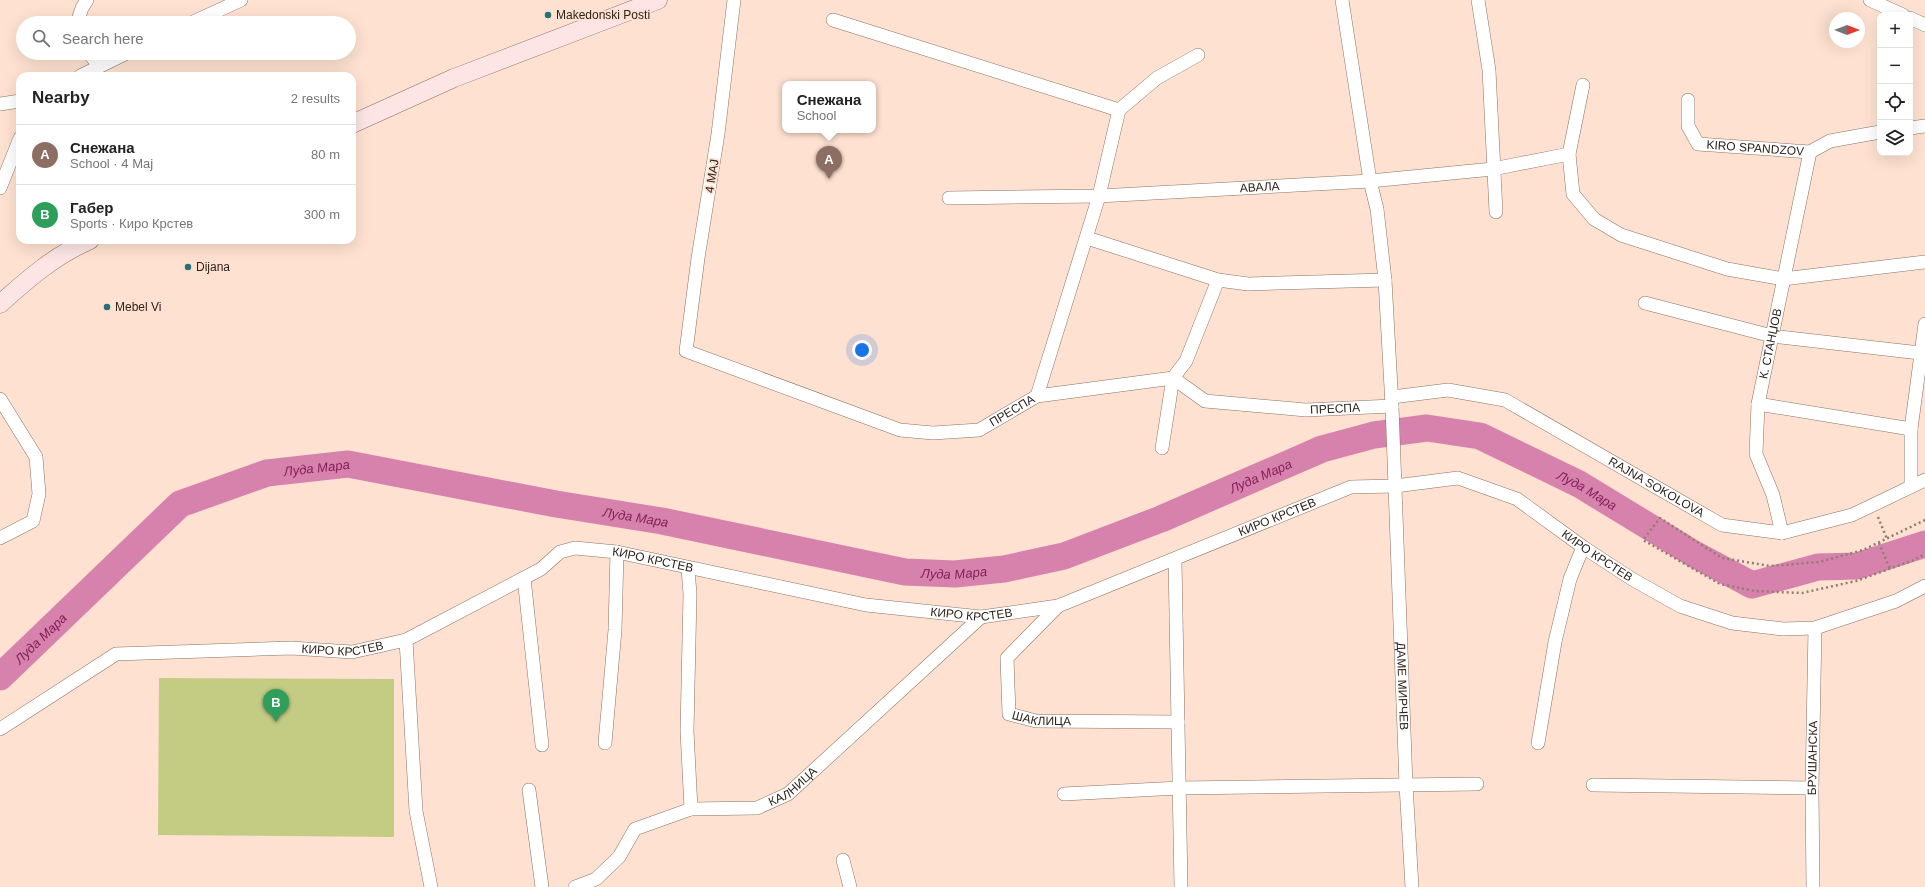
<!DOCTYPE html>
<html lang="en">
<head>
<meta charset="utf-8">
<style>
	:root { --surface:#fff; --page:#f6f6f6; --text:#222; --muted:#767676; --line:#e0e0e0; --accent:#ea580c }
	body { margin:0; font-family:Arial,sans-serif; background:var(--page); color:var(--text) }
	.controls { position:absolute; right:12px; top:12px; display:grid; overflow:hidden; border-radius:8px; box-shadow:0 4px 16px #0002 }
	.controls button { width:36px; height:36px; display:grid; place-items:center; padding:0; border:0; border-bottom:1px solid var(--line); background:var(--surface); color:var(--text); font:20px sans-serif }
	.compass { position:absolute; left:1829px; top:12px; width:36px; height:36px; border-radius:50%; background:var(--surface); box-shadow:0 4px 16px #0002; rotate:90deg }
	.you { position:absolute; left:862px; top:350px; width:14px; height:14px; margin:-10px; border:3px solid #fff; border-radius:50%; background:#1a73e8; box-shadow:0 0 0 6px #1a73e833 }
	.badge { display:grid; place-items:center; width:26px; height:26px; border-radius:50%; background:var(--accent); color:#fff; font-size:13px; font-weight:700 }
	.pin { position:absolute; translate:-50% -33px; filter:drop-shadow(0 1px 2px #0008) }
	.pin::after { content:''; position:absolute; top:21px; width:14px; height:12px; background:inherit; clip-path:polygon(0 0,100% 0,50% 100%) }
	.popup { position:absolute; left:782px; top:81px; width:94px; height:52px; box-sizing:border-box; display:grid; place-content:center; border-radius:8px; background:var(--surface); filter:drop-shadow(0 1px 3px #0005); font-size:13px; white-space:nowrap; color:var(--muted) }
	.popup b { font-size:15px; color:var(--text) }
	.popup::after { content:''; position:absolute; left:50%; top:100%; margin-left:-8px; border:8px solid transparent; border-top-color:var(--surface) }
	.list { margin:0; padding:0; list-style:none }
	h2 { display:flex; justify-content:space-between; align-items:center; height:52px; margin:0; padding:0 16px; font-size:17px }
	h2 small { font-size:13px; font-weight:400; color:var(--muted) }
	.list li { display:grid; grid-template-columns:26px 1fr auto; gap:12px; align-items:center; box-sizing:border-box; height:60px; padding:0 16px; border-top:1px solid var(--line) }
	.list b { display:block; font-size:15px; white-space:nowrap }
	.list p { margin:0; font-size:13px; white-space:nowrap; color:var(--muted) }
	.list em { font-size:13px; font-style:normal; color:var(--muted) }
	.icon { flex:none; width:22px; height:22px; fill:none; stroke:currentColor; stroke-width:2; stroke-linecap:round; stroke-linejoin:round }
	.map { position:relative; flex:none; width:1925px; height:887px; overflow:hidden }
	.search { position:absolute; background:var(--surface); box-shadow:0 4px 16px #0002; left:16px; top:16px; width:340px; height:44px; display:flex; align-items:center; gap:10px; box-sizing:border-box; padding:0 14px; border-radius:22px; color:var(--muted); font-size:15px }
	.panel { position:absolute; background:var(--surface); box-shadow:0 4px 16px #0002; left:16px; top:72px; width:340px; height:172px; border-radius:12px }
	.map>svg:first-child { display:block }
	.green { fill:#c4cc84 }
	.lines { fill:none; stroke-linecap:round; stroke-linejoin:round }
	.river { stroke:#d782ac; stroke-width:27 }
	.minor-casing { stroke:#8b7263; stroke-width:14 }
	.secondary-casing { stroke:#8b7263; stroke-width:19 }
	.path { stroke:#907d71; stroke-width:2.5; stroke-dasharray:2 3; stroke-linecap:butt }
	.minor { stroke:#fff; stroke-width:13 }
	.secondary { stroke:#fce5e4; stroke-width:18 }
	.poi-dot { fill:#267079; stroke:#fee1d0; stroke-width:1.5 }
	.labels { text-anchor:middle; stroke-width:3.5; stroke-linejoin:round; paint-order:stroke }
	.poi-label { font-size:12px; fill:#2e231d; stroke:#fee1d0; text-anchor:start }
	.street-label { font-size:12px; fill:#2e231d; stroke:#fee1d0 }
	.water-label { font-size:13px; font-style:italic; fill:#831e59; stroke:#fee1d0 }
</style>
</head>
<body>
<div class="map">
<svg width="1925" height="887" viewBox="0 0 1925 887">
	<rect width="100%" height="100%" fill="#fee1d0"/>
	<path class="green" d="M159 678 394 679V837L158 835Z"/>
	<g class="lines">
		<path class="river" id="s1" d="M0 677 180 504 267 473 348 464 556 504 662 521 905 572 955 574 1004 569 1064 556 1161 519 1322 449 1374 435 1427 428 1480 436 1579 484 1694 554 1752 585 1818 567 1857 566 1925 544"/>
		<g class="minor-casing">
			<g id="minor">
				<path id="s2" d="M734 0 718 134 698 258 686 351 900 430 933 433 979 430 1037 396 1173 378 1205 401 1306 410 1392 406"/>
				<path id="s3" d="M1342 0 1370 181 1377 209 1385 280 1392 406 1406 785 1412 887"/>
				<path d="M1478 0 1489 70 1496 212"/>
				<path d="M1870 0 1903 15"/>
				<path d="M1910 18 1925 25"/>
				<path d="M833 20 1119 110"/>
				<path d="M77 23 82 8 87 0"/>
				<path d="M191 23 241 0"/>
				<path d="M89 53 99 66"/>
				<path d="M80 76 127 53"/>
				<path d="M1583 85 1569 154 1573 194 1594 219 1621 235 1727 269 1783 279 1925 262"/>
				<path id="s4" d="M1688 100V126L1698 144 1810 152 1830 141 1880 132"/>
				<path d="M0 104 20 101"/>
				<path d="M1910 128 1925 126"/>
				<path d="M0 188 20 138"/>
				<path id="s5" d="M949 198 1099 196 1370 181 1493 169 1569 154"/>
				<path d="M1087 238 1218 280 1248 284 1385 280"/>
				<path d="M1645 303 1772 336 1920 353"/>
				<path d="M1037 396 1099 196 1119 110 1157 78 1198 55"/>
				<path id="s6" d="M1392 397 1448 390 1505 400 1722 525 1782 533 1852 515 1925 480"/>
				<path d="M0 399 36 457 39 494 33 521 0 538"/>
				<path d="M1758 404 1911 429"/>
				<path d="M1162 448 1173 378 1186 361 1218 280"/>
				<path d="M1911 486V429L1925 324"/>
				<path id="s7" d="M1782 533 1773 495 1756 454 1758 404 1810 152"/>
				<path d="M1175 560 1181 887"/>
				<path d="M688 569 690 594 687 731 691 809"/>
				<path d="M524 578 542 745"/>
				<path id="s8" d="M1058 606 1007 658 1009 714 1036 721 1178 722"/>
				<path d="M406 640 416 811 431 887"/>
				<path id="s9" d="M0 729 116 654 291 648 352 652 406 640 541 569 560 552 575 548 617 552 866 605 981 617 1058 606 1351 487 1395 486 1458 478 1517 499 1583 547 1632 579 1680 606 1732 623 1783 629 1815 628 1896 601 1925 586"/>
				<path d="M605 743 615 630 617 552"/>
				<path d="M1538 743 1555 642 1570 579 1583 547"/>
				<path d="M1593 785 1812 788"/>
				<path d="M529 790 542 887"/>
				<path d="M1064 794 1179 788 1477 784"/>
				<path d="M843 860 850 887"/>
				<path id="s10" d="M575 887 596 879 619 857 635 829 691 809 757 808 788 794 981 617"/>
				<path id="s11" d="M1813 887 1812 788 1815 628"/>
			</g>
		</g>
		<g class="secondary-casing">
			<path id="secondary" d="M352 124 454 78 658 0
				M0 304C29 278 54 256 90 240"/>
		</g>
		<path class="path" d="M1878 517 1887 539
			M1925 520 1863 550 1819 562 1770 566 1722 558 1660 518 1643 540 1720 584 1755 591 1802 593 1856 581 1914 560 1925 554
			M1879 543 1890 569"/>
		<use href="#minor" class="minor"/>
		<use href="#secondary" class="secondary"/>
	</g>
	<g class="poi-dot">
		<circle cx="548" cy="15" r="4"/>
		<circle cx="188" cy="267" r="4"/>
		<circle cx="107" cy="307" r="4"/>
	</g>
	<g class="labels">
		<g class="poi-label">
			<text x="556" y="19">Makedonski Posti</text>
			<text x="196" y="271">Dijana</text>
			<text x="115" y="311">Mebel Vi</text>
		</g>
		<g class="street-label">
			<text dy="4" stroke="none"><textPath href="#s4" startOffset="104">KIRO SPANDZOV</textPath></text>
			<text transform="translate(712 176) rotate(-81)" y="4">4 МАЈ</text>
			<text dy="4" stroke="none"><textPath href="#s5" startOffset="311">АВАЛА</textPath></text>
			<text dy="4" stroke="none"><textPath href="#s7" startOffset="195">К. СТАНЏОВ</textPath></text>
			<text dy="4" stroke="none"><textPath href="#s2" startOffset="1036">ПРЕСПА</textPath></text>
			<text dy="4" stroke="none"><textPath href="#s2" startOffset="700">ПРЕСПА</textPath></text>
			<text dy="4" stroke="none"><textPath href="#s6" startOffset="289">RAJNA SOKOLOVA</textPath></text>
			<text dy="4" stroke="none"><textPath href="#s9" startOffset="1350">КИРО КРСТЕВ</textPath></text>
			<text dy="4" stroke="none"><textPath href="#s9" startOffset="1698">КИРО КРСТЕВ</textPath></text>
			<text dy="4" stroke="none"><textPath href="#s9" startOffset="702">КИРО КРСТЕВ</textPath></text>
			<text dy="4" stroke="none"><textPath href="#s9" startOffset="1026">КИРО КРСТЕВ</textPath></text>
			<text dy="4" stroke="none"><textPath href="#s9" startOffset="365">КИРО КРСТЕВ</textPath></text>
			<text dy="4" stroke="none"><textPath href="#s3" startOffset="690">ДАМЕ МИРЧЕВ</textPath></text>
			<text dy="4" stroke="none"><textPath href="#s8" startOffset="162">ШАКЛИЦА</textPath></text>
			<text dy="4" stroke="none"><textPath href="#s11" startOffset="129">БРУШАНСКА</textPath></text>
			<text dy="4" stroke="none"><textPath href="#s10" startOffset="254">КАЛНИЦА</textPath></text>
		</g>
		<g class="water-label">
			<text dy="5" stroke="none"><textPath href="#s1" startOffset="392">Луда Мара</textPath></text>
			<text dy="5" stroke="none"><textPath href="#s1" startOffset="1364">Луда Мара</textPath></text>
			<text dy="5" stroke="none"><textPath href="#s1" startOffset="1712">Луда Мара</textPath></text>
			<text dy="5" stroke="none"><textPath href="#s1" startOffset="716">Луда Мара</textPath></text>
			<text dy="5" stroke="none"><textPath href="#s1" startOffset="1040">Луда Мара</textPath></text>
			<text dy="5" stroke="none"><textPath href="#s1" startOffset="56">Луда Мара</textPath></text>
		</g>
	</g>
</svg>
<div class="controls">
<button>+</button>
<button>−</button>
<button><svg class="icon" aria-label="locate" viewBox="0 0 24 24"><circle cx="12" cy="12" r="6"/><path d="M12 2v4M12 18v4M2 12h4M18 12h4"/></svg></button>
<button><svg class="icon" aria-label="layers" viewBox="0 0 24 24"><path d="M12 4l9 5-9 5-9-5zM3 14l9 5 9-5"/></svg></button>
</div>
<svg class="compass" viewBox="-18 -18 36 36"><path d="M0-13l5 13h-10z" fill="#e53935"/><path d="M0 13l5-13h-10z" fill="#767676"/></svg>
<div class="you"></div>
<div class="pin badge" style="left:829px;top:179px;background:#8d6e63">A</div>
<div class="popup"><b>Снежана</b>School</div>
<div class="pin badge" style="left:276px;top:722px;background:#2e9e5b">B</div>
<div class="search"><svg class="icon" aria-label="search" viewBox="0 0 24 24"><circle cx="10" cy="10" r="6"/><path d="M15 15l6 6"/></svg>Search here</div>
<section class="panel">
<h2>Nearby<small>2 results</small></h2>
<ul class="list">
<li><span class="badge" style="background:#8d6e63">A</span><div><b>Снежана</b><p>School · 4 Мај</p></div><em>80 m</em></li>
<li><span class="badge" style="background:#2e9e5b">B</span><div><b>Габер</b><p>Sports · Киро Крстев</p></div><em>300 m</em></li>
</ul>
</section>
</div>
</body>
</html>
